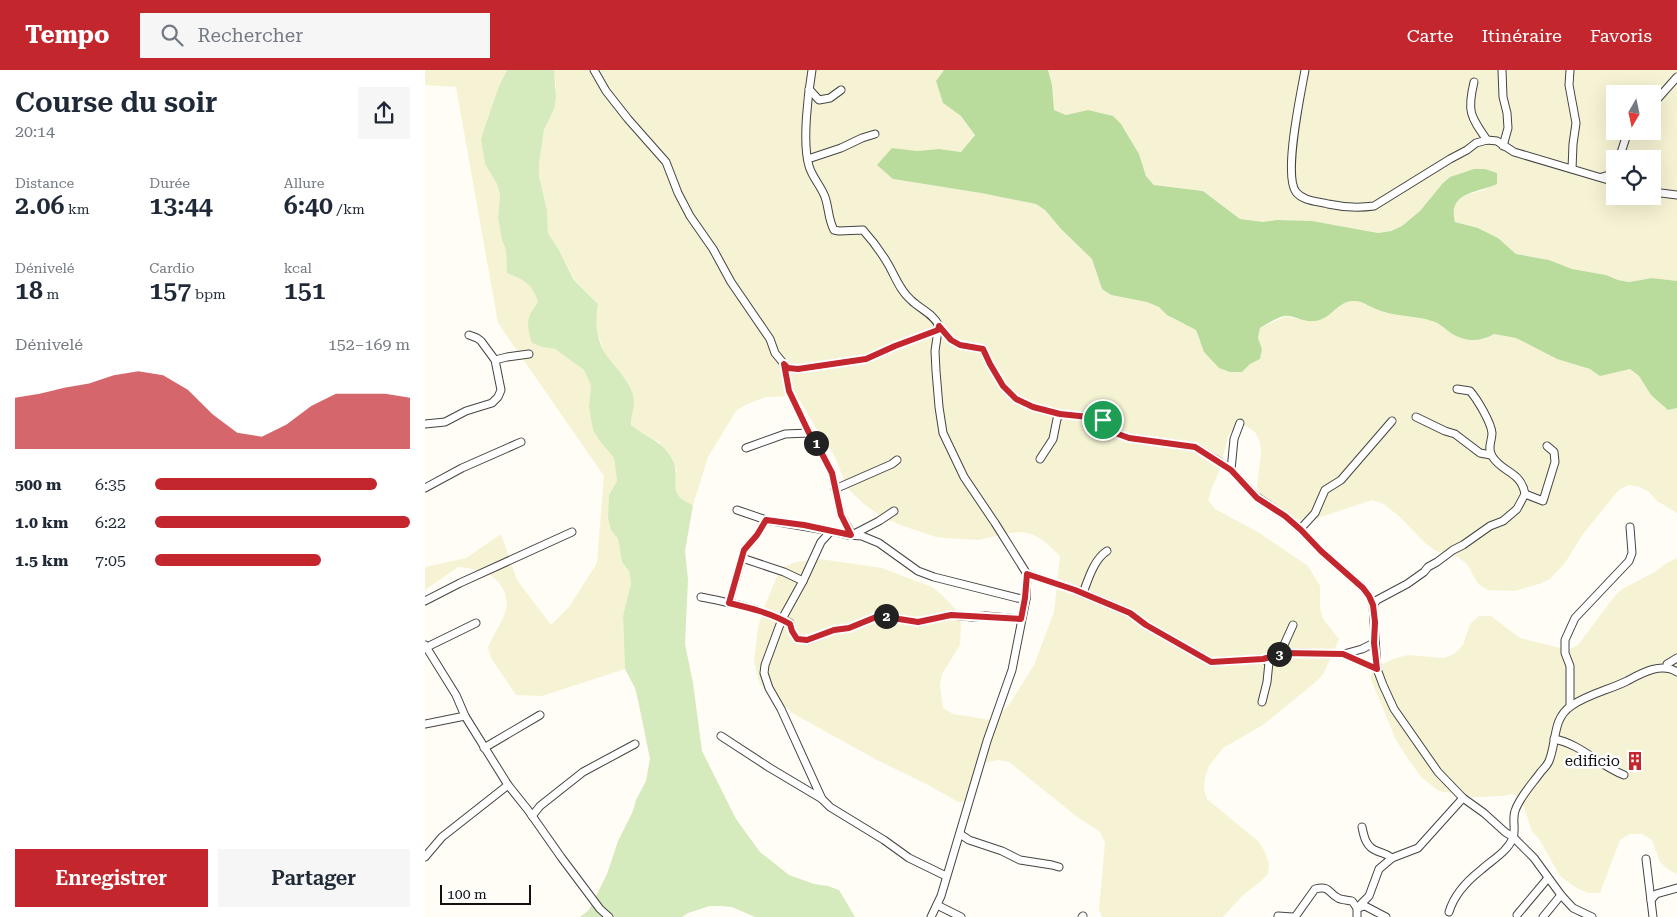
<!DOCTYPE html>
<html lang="fr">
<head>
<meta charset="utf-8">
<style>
	body { margin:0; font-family:"Roboto Serif",serif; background:#f6f6f7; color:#1f2937; height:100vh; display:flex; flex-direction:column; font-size:19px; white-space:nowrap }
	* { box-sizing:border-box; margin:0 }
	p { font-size:16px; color:#747a83 }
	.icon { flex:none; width:28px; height:28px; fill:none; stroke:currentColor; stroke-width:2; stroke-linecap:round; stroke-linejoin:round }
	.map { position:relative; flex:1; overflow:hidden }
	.panel { display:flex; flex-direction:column; background:#fff; width:425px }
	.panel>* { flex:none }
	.needle { width:32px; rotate:189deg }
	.controls { position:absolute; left:1181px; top:15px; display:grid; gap:10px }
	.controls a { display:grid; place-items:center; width:55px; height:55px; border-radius:0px; background:#fff; box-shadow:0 5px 20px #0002; font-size:25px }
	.scale { position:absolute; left:15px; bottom:12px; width:91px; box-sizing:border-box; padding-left:5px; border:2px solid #111; border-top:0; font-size:14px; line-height:18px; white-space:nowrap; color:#111; -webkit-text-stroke:4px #fff; paint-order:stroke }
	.pin { position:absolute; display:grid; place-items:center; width:42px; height:42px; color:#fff; margin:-21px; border:2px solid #fff; border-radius:50%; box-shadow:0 1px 5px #0007 }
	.km { position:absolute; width:25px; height:25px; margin:-12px; border-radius:50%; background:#222; color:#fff; font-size:14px; line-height:25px; text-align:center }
	.round { display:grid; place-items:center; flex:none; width:52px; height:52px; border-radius:0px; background:#f6f6f7 }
	.overview { display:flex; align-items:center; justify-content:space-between; height:85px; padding:0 15px }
	h1 { font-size:28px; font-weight:600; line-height:38px }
	.metrics { display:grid; grid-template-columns:repeat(3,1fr); gap:8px; height:85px; padding:5px 15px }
	.metrics div { display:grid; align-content:center }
	.metrics b { font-size:25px; font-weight:600 }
	.metrics small { font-size:14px; font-weight:400 }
	.metrics p { font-size:14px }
	.chart { height:140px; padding:10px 15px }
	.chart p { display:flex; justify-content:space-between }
	.chart svg { width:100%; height:90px; margin-top:5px; fill:#c4262e; opacity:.7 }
	.action { display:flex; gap:10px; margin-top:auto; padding:10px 15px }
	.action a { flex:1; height:58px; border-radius:0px; background:#c4262e; color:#fff; font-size:20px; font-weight:600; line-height:58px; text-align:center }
	.action a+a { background:#f6f6f7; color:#1f2937 }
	ul { padding:0 15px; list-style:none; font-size:16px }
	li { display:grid; grid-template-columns:80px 60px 1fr; align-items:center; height:38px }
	li i { height:12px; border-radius:6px; background:#c4262e }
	header { display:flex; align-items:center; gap:30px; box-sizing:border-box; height:70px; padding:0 25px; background:#c4262e; color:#fff }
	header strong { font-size:24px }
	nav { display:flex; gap:28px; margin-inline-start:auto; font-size:18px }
	.search { width:350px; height:45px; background:#f6f6f7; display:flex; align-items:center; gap:12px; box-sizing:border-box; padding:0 18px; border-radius:0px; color:#747a83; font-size:19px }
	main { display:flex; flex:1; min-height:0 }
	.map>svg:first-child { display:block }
</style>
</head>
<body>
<header>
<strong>Tempo</strong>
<div class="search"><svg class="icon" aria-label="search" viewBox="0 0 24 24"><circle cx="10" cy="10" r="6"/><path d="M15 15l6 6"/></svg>Rechercher</div>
<nav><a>Carte</a><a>Itinéraire</a><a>Favoris</a></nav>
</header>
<main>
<section class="panel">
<div class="overview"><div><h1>Course du soir</h1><p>20:14</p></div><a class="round"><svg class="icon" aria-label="share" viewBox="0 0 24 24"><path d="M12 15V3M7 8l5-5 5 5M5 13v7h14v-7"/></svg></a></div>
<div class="metrics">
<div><p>Distance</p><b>2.06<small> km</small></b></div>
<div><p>Durée</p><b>13:44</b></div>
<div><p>Allure</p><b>6:40<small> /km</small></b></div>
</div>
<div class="metrics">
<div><p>Dénivelé</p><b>18<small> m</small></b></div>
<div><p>Cardio</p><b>157<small> bpm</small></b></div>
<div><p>kcal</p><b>151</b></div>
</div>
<div class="chart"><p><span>Dénivelé</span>152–169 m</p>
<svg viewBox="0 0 160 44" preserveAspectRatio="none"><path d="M0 44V19L10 17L20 14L30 12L40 8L50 6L60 8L70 15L80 27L90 36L100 38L110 32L120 23L130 17L140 17L150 17L160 19V44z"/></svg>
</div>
<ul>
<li><b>500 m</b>6:35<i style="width:87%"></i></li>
<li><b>1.0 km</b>6:22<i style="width:100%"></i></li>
<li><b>1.5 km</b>7:05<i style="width:65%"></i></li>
</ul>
<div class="action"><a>Enregistrer</a><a>Partager</a></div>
</section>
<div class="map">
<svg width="1252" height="847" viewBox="0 0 1252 847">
	<rect width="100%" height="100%" fill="#fffdf5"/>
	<g fill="#f6f3d4" fill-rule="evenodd">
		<path d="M0 0H82L74 16 59 59 56 70 60 94 72 114 75 125 73 148 77 170 81 180 82 203 103 213 110 222 113 232 106 241 118 277 130 279 159 300 166 315 165 326 168 360 174 370 189 388 192 411 184 425 186 460 193 469 197 492 204 501 206 513 198 546 200 599 117 626 91 625 66 588 63 577 79 546 82 535 80 523 74 512 65 505 44 498 33 497 0 520V497L41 488 76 464 92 510 126 555 144 537 172 493 179 406 73 253 31 17 0 15Z"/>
		<path d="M129 0H519L511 11 518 33 536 46 550 64 536 82 514 79 492 81 467 79 468 109 556 123 611 134 620 140 636 159 667 189 677 219 686 225 722 232 734 237 742 245 771 260 774 270 794 298 817 302 825 294 835 289 837 279 833 268 835 258 861 246 872 249H897L918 233 930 231 940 233 960 243 1006 250 1016 255 1024 262 1049 270 1060 269 1069 264 1091 268 1132 289 1165 299 1175 305 1205 299 1214 306 1226 325 1243 340 1252 338V443L1232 431 1224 422 1215 417 1203 415 1193 421 1158 464 1140 493 1125 509 1114 514 1089 521 1063 520 1053 514 1042 494 1033 487 1011 481 1000 473 976 448 959 434 947 430 881 452 855 443 836 428 832 418 836 383 835 372 830 362 821 356 810 357 803 366 795 399 786 420 783 430 790 439 833 462 883 496 895 516V538L898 549 914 569 899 603 892 611 838 655 798 678 784 696 780 708 779 719 782 729 834 772 840 782 844 794 843 804 835 812 817 826 798 847H677L674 839 680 773 675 762 651 746 584 692 574 690 563 692 554 699 544 731 533 732 503 715 450 689 369 644 343 623 335 614 329 592 333 557 340 535 353 504 361 496 371 492 395 489 457 498 507 517 517 525 533 542 536 554 535 575 517 604 515 615 518 638 528 644 565 650 575 644 584 635 609 595 629 542 635 486 619 471 609 465 598 462 585 463 553 470 522 468 511 467 478 456 457 447 440 435 423 419 410 387 398 367 391 358 374 329 363 326 341 327 320 335 311 341 283 387 268 435 258 430 251 422 250 411 252 400 234 372 214 362 206 355 209 332 202 311 180 284 173 265 171 245 173 234 150 210 134 180 123 163 122 140 114 106V94L119 60 129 39 131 17Z"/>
		<path d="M623 0H1252V211L1227 208 1204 212 1193 210 1181 205 1147 199 1124 190 1091 184 1073 168 1053 158 1030 152 1027 141 1032 131 1041 125 1062 119 1017 114 995 141 977 156 966 161 953 163 887 151 852 150 838 153 815 149 778 121 730 115 721 106 714 84 696 54 663 40 641 45 629 40 627 15ZM1190 24H1228V61H1190ZM1190 89H1228V126H1190Z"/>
		<path d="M1252 488V804L1244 800 1235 792 1227 770 1217 764H1205L1195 770 1175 823H1164L1153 819 1135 806 1114 769 1107 761 1096 729 1087 724 1077 726 1049 727 1014 721 997 708 983 689 971 670 945 607 951 597 971 588 983 585 1019 588 1029 584 1038 575 1045 554 1054 546H1066L1095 568 1143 580 1153 575 1189 527 1197 519 1230 502 1240 494Z"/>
	</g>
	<path fill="#d5ebbd" d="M82 0H129L131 27 129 39 119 60 114 94V106L122 140 123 163 134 180 149 210 173 234C170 251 171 272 182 286 192 300 208 313 209 332 209 339 206 348 206 355 221 368 237 370 247 389 258 410 238 422 268 435L260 481 263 510 260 574 268 613 277 681 311 749 335 782 364 805 389 814 403 816 414 820 430 847H330L307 837 296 836H285L263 843 257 847H155L164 840 182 804 193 771 208 741 211 730 221 711 225 689 213 630 210 618 200 599 198 546 206 513 204 501 197 492 193 469 186 460 183 448 184 425 192 411 189 388 174 370 168 360 164 337 166 315 159 300 130 279 118 277 107 273C101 255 101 247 113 232 108 214 99 210 82 203L81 180 77 170 73 148 75 125 72 114 60 94 56 70 59 59 74 16Z"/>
	<path fill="#b9dc9c" d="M519 0H623L627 15 629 40 641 45 663 40 688 46 696 54 714 84 721 106 729 115 778 121 815 149 838 152 852 150 887 151 953 163 966 161 977 156 995 141 1017 114 1025 107 1049 99H1060L1072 103V114C1052 123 1022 122 1030 152L1053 158 1073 168 1091 184 1124 190 1147 199 1181 205 1193 210 1204 212 1227 208 1252 211V338L1243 340 1226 325 1214 306 1205 299 1175 306 1165 299 1132 289 1091 268 1069 264C1054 273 1038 272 1023 261 1018 257 1014 253 1007 251 989 245 968 247 951 239 943 236 938 231 929 231 914 231 909 244 897 249 881 256 869 244 859 246 851 248 842 254 835 258L833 268 837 279 835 289 825 294 817 302H805L794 298 779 282 771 260 742 245 734 237 722 232 686 225 677 219 667 189 636 159 620 140 611 134 556 123 468 109 452 95 467 78 492 81 514 79 536 82 550 65 536 46 518 33 511 11Z"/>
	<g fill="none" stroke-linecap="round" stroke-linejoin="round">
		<g stroke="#444" stroke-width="9">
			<g id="minor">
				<path d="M169 0 181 21 203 49 241 92 253 123 265 146 288 179 306 212 345 269 350 283 359 294 363 298 373 299 441 289 470 276 513 260 514 256 526 270 535 275 558 279 565 294 578 316 591 329 608 337 635 344 673 348 693 364 704 368 770 377 790 389 806 400 832 427 860 446 876 460 896 481 938 518 944 526 948 535 952 599 958 615 969 639 1013 702 1038 728 1059 743 1080 762 1088 767 1109 788 1136 825 1148 838 1167 847"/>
				<path d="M387 0C383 24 377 73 384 96 387 107 396 116 400 127 404 138 403 149 409 160L414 161 438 160C447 170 456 182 463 194 470 206 475 221 486 230 495 239 509 244 514 256"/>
				<path d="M880 0C876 23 858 105 871 122 878 131 892 131 903 134 917 137 934 138 949 136L1025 89 1042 80 1051 73 1062 70 1072 71 1089 82 1190 112"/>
				<path d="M1077 0 1078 27 1082 43 1083 58 1078 76"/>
				<path d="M1145 0 1144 15 1151 53 1148 74 1147 99"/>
				<path d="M1049 12C1042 41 1045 46 1062 70"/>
				<path d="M384 19 394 30 405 28 416 20"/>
				<path d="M1228 34 1252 7"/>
				<path d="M383 89 416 78 437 68 450 64"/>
				<path d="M1194 89 1203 61"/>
				<path d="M1177 107 1184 105 1190 101"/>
				<path d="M1228 122 1252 125"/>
				<path d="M513 260 510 281 511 301 514 337 518 363 539 407 570 453 602 504 650 520 705 543 721 555 786 592 838 589 859 583 918 584 952 599"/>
				<path d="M70 290 82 287 104 284"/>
				<path d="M359 294 364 321 384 363 395 380 407 403 416 445 427 465 454 451 469 441"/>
				<path d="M991 347 1020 361 1030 364 1055 383 1066 385"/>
				<path d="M0 354 20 352 41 341 67 333 73 327 76 320 70 290 56 271 52 268 44 265"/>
				<path d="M321 378 360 364 384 363"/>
				<path d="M615 389 628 369 632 349 635 344"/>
				<path d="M806 400 809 369 815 353"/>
				<path d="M0 418 37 398 96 372"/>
				<path d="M410 419 467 394 472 390"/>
				<path d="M1100 424 1118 431 1130 392 1129 382 1122 376"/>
				<path d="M312 440 341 450 406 461"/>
				<path d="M341 450 332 465 319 480 317 488 359 502 378 511"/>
				<path d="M876 460 878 456 890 443 900 420 916 410 967 351"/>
				<path d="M658 523C663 510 669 489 682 481"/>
				<path d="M276 527C306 533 337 539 365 553L367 561 372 569 383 570 409 560 424 558 456 545 474 549 493 552 526 545 547 547 561 546 596 549"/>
				<path d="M0 531 35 513 147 462"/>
				<path d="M304 533 317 488"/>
				<path d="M948 535 952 530 982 514 999 502 1003 497 1012 492 1028 480 1038 475 1065 456 1078 451 1092 439 1100 424C1096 401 1077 403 1067 386 1062 378 1067 371 1067 363 1066 352 1052 329 1045 321L1032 319"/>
				<path d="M0 575 31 625 40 646 83 715 103 740 136 787 175 839 184 847"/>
				<path d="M2 577 51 553"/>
				<path d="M859 583 858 577 868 555"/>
				<path d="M919 584 937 579 949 573"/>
				<path d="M1242 597V594L1252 588"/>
				<path d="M837 632 842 612 844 592 838 589"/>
				<path d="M1145 636V596L1140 583V570L1150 548 1204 491 1207 483 1205 457"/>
				<path d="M0 654 40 646"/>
				<path d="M296 666 345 698 397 729 405 737 459 770 484 788 521 806"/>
				<path d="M1129 669C1156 674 1175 696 1199 705"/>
				<path d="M59 678 115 645"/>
				<path d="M397 729 356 639 344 618 339 603 340 595 357 549 378 511 396 472 406 461 422 465 437 466 454 473 493 501 509 507 592 528 601 529"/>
				<path d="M107 746 115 736 158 702 210 674"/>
				<path d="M937 757C939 767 941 777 952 781 959 784 960 783 967 788"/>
				<path d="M535 764 544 770 577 781 595 790 627 795 634 797"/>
				<path d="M0 787 17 767 83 715"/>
				<path d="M1221 789 1228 847"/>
				<path d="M1226 830 1231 824 1252 818"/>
				<path d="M512 835 536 847"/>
				<path d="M932 838 944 826 954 799 967 788 993 778 1038 728"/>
				<path d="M933 838 940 836 961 847"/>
				<path d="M1024 842C1029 825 1042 811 1056 800 1067 790 1082 782 1088 768 1091 760 1087 749 1090 741 1094 728 1107 714 1115 703 1118 699 1122 696 1124 691 1132 672 1127 649 1146 636 1163 624 1184 620 1202 611 1217 603 1236 592 1252 602"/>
				<path d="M1092 845 1123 808"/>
				<path d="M853 846 868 847"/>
				<path d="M506 847 516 826 562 671 587 600 601 529 602 504"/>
				<path d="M657 847 658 846"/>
				<path d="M870 847 890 819C905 815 903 823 913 828 916 830 923 830 927 831L932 838V847"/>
				<path d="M1118 847 1136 825"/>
			</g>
		</g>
		<use href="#minor" stroke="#fff" stroke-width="7"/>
	</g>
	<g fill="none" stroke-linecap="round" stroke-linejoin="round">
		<g stroke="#fff" stroke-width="10">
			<path id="route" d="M514 256 526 270 535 275 558 279 565 294 578 316 591 329 608 337 635 344 673 348 693 364 704 368 770 377 806 400 832 428 860 446 876 460 896 481 938 518 944 526 948 535 950 552 949 573 952 599 918 584 859 583 838 589 786 592 721 555 705 543 650 520 602 504 600 528 596 549 526 545 493 552 474 549 456 545 424 558 409 560 382 570 372 569 367 561 365 554C346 543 325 538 304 533L319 480 332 465 341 450 379 455 426 465 416 445 407 403 395 380 384 363 364 321 359 294 363 298 373 299 441 289 470 276 513 260Z"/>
		</g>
		<use href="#route" stroke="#c4262e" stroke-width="6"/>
	</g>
	<defs>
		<g id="building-bare" transform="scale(1.5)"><path d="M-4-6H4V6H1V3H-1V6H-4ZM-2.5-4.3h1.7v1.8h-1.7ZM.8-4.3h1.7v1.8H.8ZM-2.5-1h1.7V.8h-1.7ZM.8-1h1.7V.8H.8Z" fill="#c4262e" stroke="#fff" stroke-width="2.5" paint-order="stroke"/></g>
	</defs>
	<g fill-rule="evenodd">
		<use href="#building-bare" x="1210" y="691"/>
	</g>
	<g text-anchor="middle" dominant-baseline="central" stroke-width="5" stroke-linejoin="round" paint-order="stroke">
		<g font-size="15" fill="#111" stroke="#fff" text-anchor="end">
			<text x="1195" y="691">edificio</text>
		</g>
	</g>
</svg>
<div class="controls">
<a><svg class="needle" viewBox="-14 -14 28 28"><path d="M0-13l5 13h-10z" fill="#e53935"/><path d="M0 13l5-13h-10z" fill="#747a83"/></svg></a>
<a><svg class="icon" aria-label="locate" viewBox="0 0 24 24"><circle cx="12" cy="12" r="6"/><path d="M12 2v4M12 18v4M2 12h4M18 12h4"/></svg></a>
</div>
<div class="scale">100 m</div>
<div class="pin" style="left:678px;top:350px;background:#1e9e55"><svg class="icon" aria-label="arrive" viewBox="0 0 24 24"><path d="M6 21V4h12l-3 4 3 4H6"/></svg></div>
<b class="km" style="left:391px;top:373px">1</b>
<b class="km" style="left:461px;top:546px">2</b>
<b class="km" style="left:854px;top:584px">3</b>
</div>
</main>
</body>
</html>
